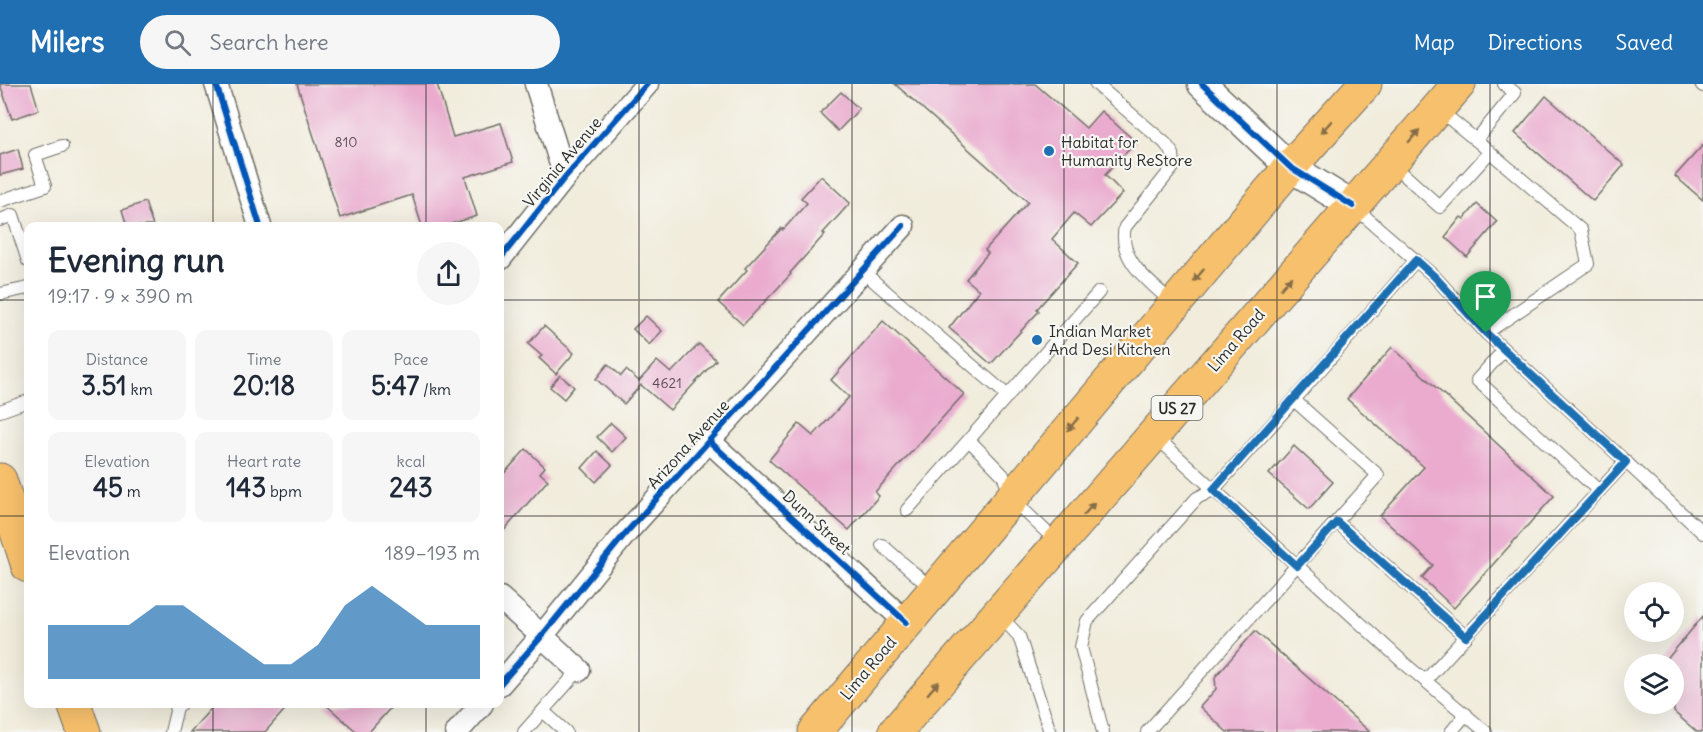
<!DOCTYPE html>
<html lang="en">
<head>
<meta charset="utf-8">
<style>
	body { margin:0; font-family:Delius,sans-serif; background:#f6f6f7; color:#1f2937; height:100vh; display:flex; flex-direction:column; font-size:22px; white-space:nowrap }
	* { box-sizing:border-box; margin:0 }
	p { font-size:20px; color:#747a83 }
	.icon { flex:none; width:33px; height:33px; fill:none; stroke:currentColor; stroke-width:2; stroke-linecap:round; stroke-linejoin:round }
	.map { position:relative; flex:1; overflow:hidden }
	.drawer { position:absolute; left:24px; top:138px; width:480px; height:486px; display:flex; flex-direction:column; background:#fff; border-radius:12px; box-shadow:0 6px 24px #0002 }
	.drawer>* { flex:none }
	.controls { position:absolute; left:1624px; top:498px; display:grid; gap:12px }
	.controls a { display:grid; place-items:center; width:60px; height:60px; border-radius:50%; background:#fff; box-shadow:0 6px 24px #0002; font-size:30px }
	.pin { position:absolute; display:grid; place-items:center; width:51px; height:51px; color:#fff; margin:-62px -26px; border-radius:50% 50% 50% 0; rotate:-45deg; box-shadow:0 0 6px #0007 }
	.pin .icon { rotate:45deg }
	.round { display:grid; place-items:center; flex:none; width:63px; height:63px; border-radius:32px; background:#f6f6f7 }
	.summary { display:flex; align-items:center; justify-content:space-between; height:102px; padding:0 24px }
	h1 { font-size:33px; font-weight:700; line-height:45px }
	.metrics { display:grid; grid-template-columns:repeat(3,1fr); gap:9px; height:102px; padding:6px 24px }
	.metrics div { display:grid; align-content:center; border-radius:12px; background:#f6f6f7; text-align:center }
	.metrics b { font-size:26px; font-weight:700 }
	.metrics small { font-size:16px; font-weight:400 }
	.metrics p { font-size:16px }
	.chart { height:168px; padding:12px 24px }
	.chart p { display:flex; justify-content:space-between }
	.chart svg { width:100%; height:108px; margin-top:6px; fill:#1f6fb2; opacity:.7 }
	header { display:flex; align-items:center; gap:36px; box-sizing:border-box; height:84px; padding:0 30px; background:#1f6fb2; color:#fff }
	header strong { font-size:28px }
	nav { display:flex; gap:33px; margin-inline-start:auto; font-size:21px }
	.search { width:420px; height:54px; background:#f6f6f7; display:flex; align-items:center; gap:15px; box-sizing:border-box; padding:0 21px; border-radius:33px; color:#747a83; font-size:22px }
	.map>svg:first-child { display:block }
</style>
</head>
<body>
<header>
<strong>Milers</strong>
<div class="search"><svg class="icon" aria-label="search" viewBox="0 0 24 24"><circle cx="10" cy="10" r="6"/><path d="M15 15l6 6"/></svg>Search here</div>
<nav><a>Map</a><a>Directions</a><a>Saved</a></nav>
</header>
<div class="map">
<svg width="1703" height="648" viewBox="0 0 1703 648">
	<rect width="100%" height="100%" fill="#f6f6f2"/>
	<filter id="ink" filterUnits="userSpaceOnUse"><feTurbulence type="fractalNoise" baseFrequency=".0167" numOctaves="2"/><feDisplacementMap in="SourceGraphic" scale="12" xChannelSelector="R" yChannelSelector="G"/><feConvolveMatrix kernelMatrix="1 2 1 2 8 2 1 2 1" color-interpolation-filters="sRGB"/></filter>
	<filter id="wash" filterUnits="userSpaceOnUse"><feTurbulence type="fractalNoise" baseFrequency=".008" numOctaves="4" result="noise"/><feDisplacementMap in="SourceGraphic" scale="24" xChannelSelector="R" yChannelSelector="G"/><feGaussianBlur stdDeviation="1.35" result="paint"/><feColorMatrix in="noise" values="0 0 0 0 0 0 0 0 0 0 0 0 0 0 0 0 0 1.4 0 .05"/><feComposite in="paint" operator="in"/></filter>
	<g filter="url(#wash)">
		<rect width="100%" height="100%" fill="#f1ecdb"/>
		<g id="blocks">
			<g fill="#eaabcf">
				<path d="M0 0H31L39 26 12 35Z"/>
				<path d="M297 0H437L453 53 501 39 513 78 465 93 477 132 451 140 452 142H422L412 111 340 134Z"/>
				<path d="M895 0H1035L1086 44 1101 27 1136 58 1105 91 1123 109 1091 143 1074 129 1052 155 1078 179 1037 225 1039 227 991 280 949 244 979 206 966 195 988 169 985 166 1028 118Z"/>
				<path d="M841 8 859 25 838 47 820 29Z"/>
				<path d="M1546 12 1624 81 1593 117 1515 49Z"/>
				<path d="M1703 61V116L1675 92Z"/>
				<path d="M18 65 23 85 0 91V71Z"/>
				<path d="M821 92 850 119 823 149 825 150 790 189 791 190 743 241 718 218 747 186 745 184 782 144 783 146 807 119 801 114Z"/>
				<path d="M145 118 153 142H127L122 126Z"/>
				<path d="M1477 120 1497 138 1467 173 1445 153 1461 133 1464 135Z"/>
				<path d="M646 232 662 247 649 261 633 245Z"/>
				<path d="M883 237 964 310 875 408 879 412 849 446 769 376 799 340 813 352 849 313 831 296Z"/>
				<path d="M544 242 574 269 556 290 539 274 542 272 528 260Z"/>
				<path d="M699 260 716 276 670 326 641 301 624 320 596 295 608 280 621 292 626 286 639 297 657 277 671 289Z"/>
				<path d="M1392 263 1554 412 1454 524 1422 494 1433 481 1380 432 1424 383 1347 315Z"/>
				<path d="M560 291 574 303 564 315 550 303Z"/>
				<path d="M611 339 626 353 612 368 597 353Z"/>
				<path d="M1294 362 1333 398 1309 425 1269 390Z"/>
				<path d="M526 365 545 383 540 389 548 396 500 451V394Z"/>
				<path d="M597 367 612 381 596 398 582 384Z"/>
				<path d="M1703 532V648H1697L1674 628V580H1663Z"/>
				<path d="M1255 547 1370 648H1227L1200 623 1216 605 1215 593Z"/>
				<path d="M215 620H290L265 648H190Z"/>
				<path d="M325 620H394L369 648H357Z"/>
			</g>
		</g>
	</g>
	<g filter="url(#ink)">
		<use href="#blocks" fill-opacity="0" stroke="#706f69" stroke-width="1.5"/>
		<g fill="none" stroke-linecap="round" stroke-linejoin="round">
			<g stroke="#706f69" stroke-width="14">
				<g id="service">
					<path d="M1096 0 1165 59 1173 70 1174 82 1125 143C1117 176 1152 200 1173 219"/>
					<path d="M1701 0 1703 2"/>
					<path d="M1439 26 1476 56 1515 9 1504 0"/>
					<path d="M1476 56 1581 146 1588 180 1486 249"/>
					<path d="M1391 79 1440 123 1490 68"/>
					<path d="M0 117 45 102 35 71 62 62"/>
					<path d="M1354 123 1435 193 1486 249 1703 449"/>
					<path d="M0 136 13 131 28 177"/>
					<path d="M862 187 1008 312"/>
					<path d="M0 210 28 204"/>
					<path d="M1504 266 1477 296 1599 407 1626 378"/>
					<path d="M1294 316 1416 176"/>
					<path d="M0 327 28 317"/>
					<path d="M1155 352 1404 579 1486 648"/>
					<path d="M969 356 1003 391 1011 414 1058 459"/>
					<path d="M907 426 1099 208"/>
					<path d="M1337 438 1466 553"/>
					<path d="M882 461 932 505"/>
					<path d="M999 531 1019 552 1050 648"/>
					<path d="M1426 596 1599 407"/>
					<path d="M543 627 566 648"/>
					<path d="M171 648 177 623 181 620"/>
					<path d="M524 648 579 586"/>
					<path d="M1103 648 1081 563 1087 537 1197 414 1213 406 1294 316 1378 391 1147 648"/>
					<path d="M1451 648 1466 630"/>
				</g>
			</g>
			<g stroke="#706f69" stroke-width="25">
				<g id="minor">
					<path d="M216 0 260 142"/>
					<path d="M536 0 565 93"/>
					<path d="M500 175 565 93 647 0"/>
					<path d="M709 357 906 538"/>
					<path d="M500 514 579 586"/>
					<path d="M500 600 541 553 624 451 903 142"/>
					<path d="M457 648 482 620"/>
				</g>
			</g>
			<g stroke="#706f69" stroke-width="31">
				<path id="tertiary" d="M1202 0 1290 83 1353 122"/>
			</g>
			<g stroke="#706f69" stroke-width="35">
				<g id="trunk">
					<path d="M0 396 28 482"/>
					<path d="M74 620 84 648"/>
					<path d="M815 648 1290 83 1365 0"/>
					<path d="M895 648 1459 0"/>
				</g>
			</g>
			<use href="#service" stroke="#fff" stroke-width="12"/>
			<use href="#minor" stroke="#fff" stroke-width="22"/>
			<use href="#tertiary" stroke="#fff" stroke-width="28"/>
			<use href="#trunk" stroke="#f7c06c" stroke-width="33"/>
			<g stroke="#f6f6f2" stroke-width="10">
				<g id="cycleway">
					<path d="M216 0 260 142"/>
					<path d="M1202 0 1290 83 1353 122"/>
					<path d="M500 175 565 93 647 0"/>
					<path d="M709 357 906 538"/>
					<path d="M500 600 541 553 624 451 903 142"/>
				</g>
			</g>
			<use href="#cycleway" stroke="#0057b8" stroke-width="6"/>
		</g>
		<defs><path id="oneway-solid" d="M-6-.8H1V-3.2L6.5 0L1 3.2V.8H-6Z" transform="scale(1.5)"/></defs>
		<g fill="#876e48">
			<use href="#oneway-solid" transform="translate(1326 43) rotate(132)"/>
			<use href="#oneway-solid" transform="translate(1414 52) rotate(-49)"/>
			<use href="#oneway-solid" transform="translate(1199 191) rotate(130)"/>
			<use href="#oneway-solid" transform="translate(1286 199) rotate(-49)"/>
			<use href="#oneway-solid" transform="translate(1073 340) rotate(130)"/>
			<use href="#oneway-solid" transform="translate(1089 425) rotate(-49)"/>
			<use href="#oneway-solid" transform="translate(933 604) rotate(-49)"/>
		</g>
	</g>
	<g fill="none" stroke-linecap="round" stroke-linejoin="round" filter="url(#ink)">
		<g stroke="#fff" stroke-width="12">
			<path id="route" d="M1416 176 1435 193 1486 249 1626 378 1466 553 1337 438 1297 482 1213 406Z"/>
		</g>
		<use href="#route" stroke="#1f6fb2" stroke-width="8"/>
	</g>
	<path fill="none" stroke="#2b2b2b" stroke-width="1.5" stroke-opacity="0.55" d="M213 0V142M426 0V142M639 0V648M852 0V648M1064 0V648M1277 0V648M1490 0V648M0 216H28M500 216H1703M0 432H28M500 432H1703M213 620V648M426 620V648"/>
	<g fill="#1f6fb2" stroke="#f6f6f2" stroke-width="2">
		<circle cx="1049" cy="67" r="6"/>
		<circle cx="1037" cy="256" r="6"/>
	</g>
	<g text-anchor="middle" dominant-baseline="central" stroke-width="4.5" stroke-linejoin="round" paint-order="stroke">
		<g font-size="14" fill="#5b4b54">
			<text x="346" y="58">810</text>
			<text x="667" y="299">4621</text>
		</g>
		<rect fill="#f6f6f2" stroke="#686867" stroke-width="1.5" x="1151.5" y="312" width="51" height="24" rx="4.5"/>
		<g font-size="15" font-weight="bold" fill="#2b2b2b">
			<text x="1177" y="324">US 27</text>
		</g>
		<g font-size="16" fill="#2b2b2b" stroke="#f6f6f2" text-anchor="start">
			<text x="1061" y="58">Habitat for<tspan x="1061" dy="18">Humanity ReStore</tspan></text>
			<text x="1049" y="247">Indian Market<tspan x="1049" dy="18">And Desi Kitchen</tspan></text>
		</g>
		<g font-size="16" fill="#2b2b2b" stroke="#f6f6f2">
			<text transform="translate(562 78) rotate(-50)">Virginia Avenue</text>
			<text transform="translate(1236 256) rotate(-49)">Lima Road</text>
			<text transform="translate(688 360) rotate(-48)">Arizona Avenue</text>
			<text transform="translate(817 438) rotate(43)">Dunn Street</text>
			<text transform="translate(868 584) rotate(-50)">Lima Road</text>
		</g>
	</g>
</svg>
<div class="controls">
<a><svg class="icon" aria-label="locate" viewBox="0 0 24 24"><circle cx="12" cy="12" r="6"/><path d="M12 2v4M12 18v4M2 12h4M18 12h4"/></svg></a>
<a><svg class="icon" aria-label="layers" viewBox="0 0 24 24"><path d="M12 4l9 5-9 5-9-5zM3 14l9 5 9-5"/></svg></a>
</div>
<div class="pin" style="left:1486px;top:249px;background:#1e9e55"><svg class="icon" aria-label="arrive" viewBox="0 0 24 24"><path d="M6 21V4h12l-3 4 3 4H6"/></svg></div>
<section class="drawer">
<div class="summary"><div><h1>Evening run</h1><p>19:17 · 9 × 390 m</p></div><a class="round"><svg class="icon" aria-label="share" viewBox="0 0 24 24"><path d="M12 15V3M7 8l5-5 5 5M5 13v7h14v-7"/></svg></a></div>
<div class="metrics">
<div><p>Distance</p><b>3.51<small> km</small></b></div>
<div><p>Time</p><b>20:18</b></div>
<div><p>Pace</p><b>5:47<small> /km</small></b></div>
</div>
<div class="metrics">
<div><p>Elevation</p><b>45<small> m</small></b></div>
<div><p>Heart rate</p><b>143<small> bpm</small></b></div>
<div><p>kcal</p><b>243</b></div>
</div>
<div class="chart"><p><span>Elevation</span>189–193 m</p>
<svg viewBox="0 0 160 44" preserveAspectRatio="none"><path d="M0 44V22L10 22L20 22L30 22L40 14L50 14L60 22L70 30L80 38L90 38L100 30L110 14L120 6L130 14L140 22L150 22L160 22V44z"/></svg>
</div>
</section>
</div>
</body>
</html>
